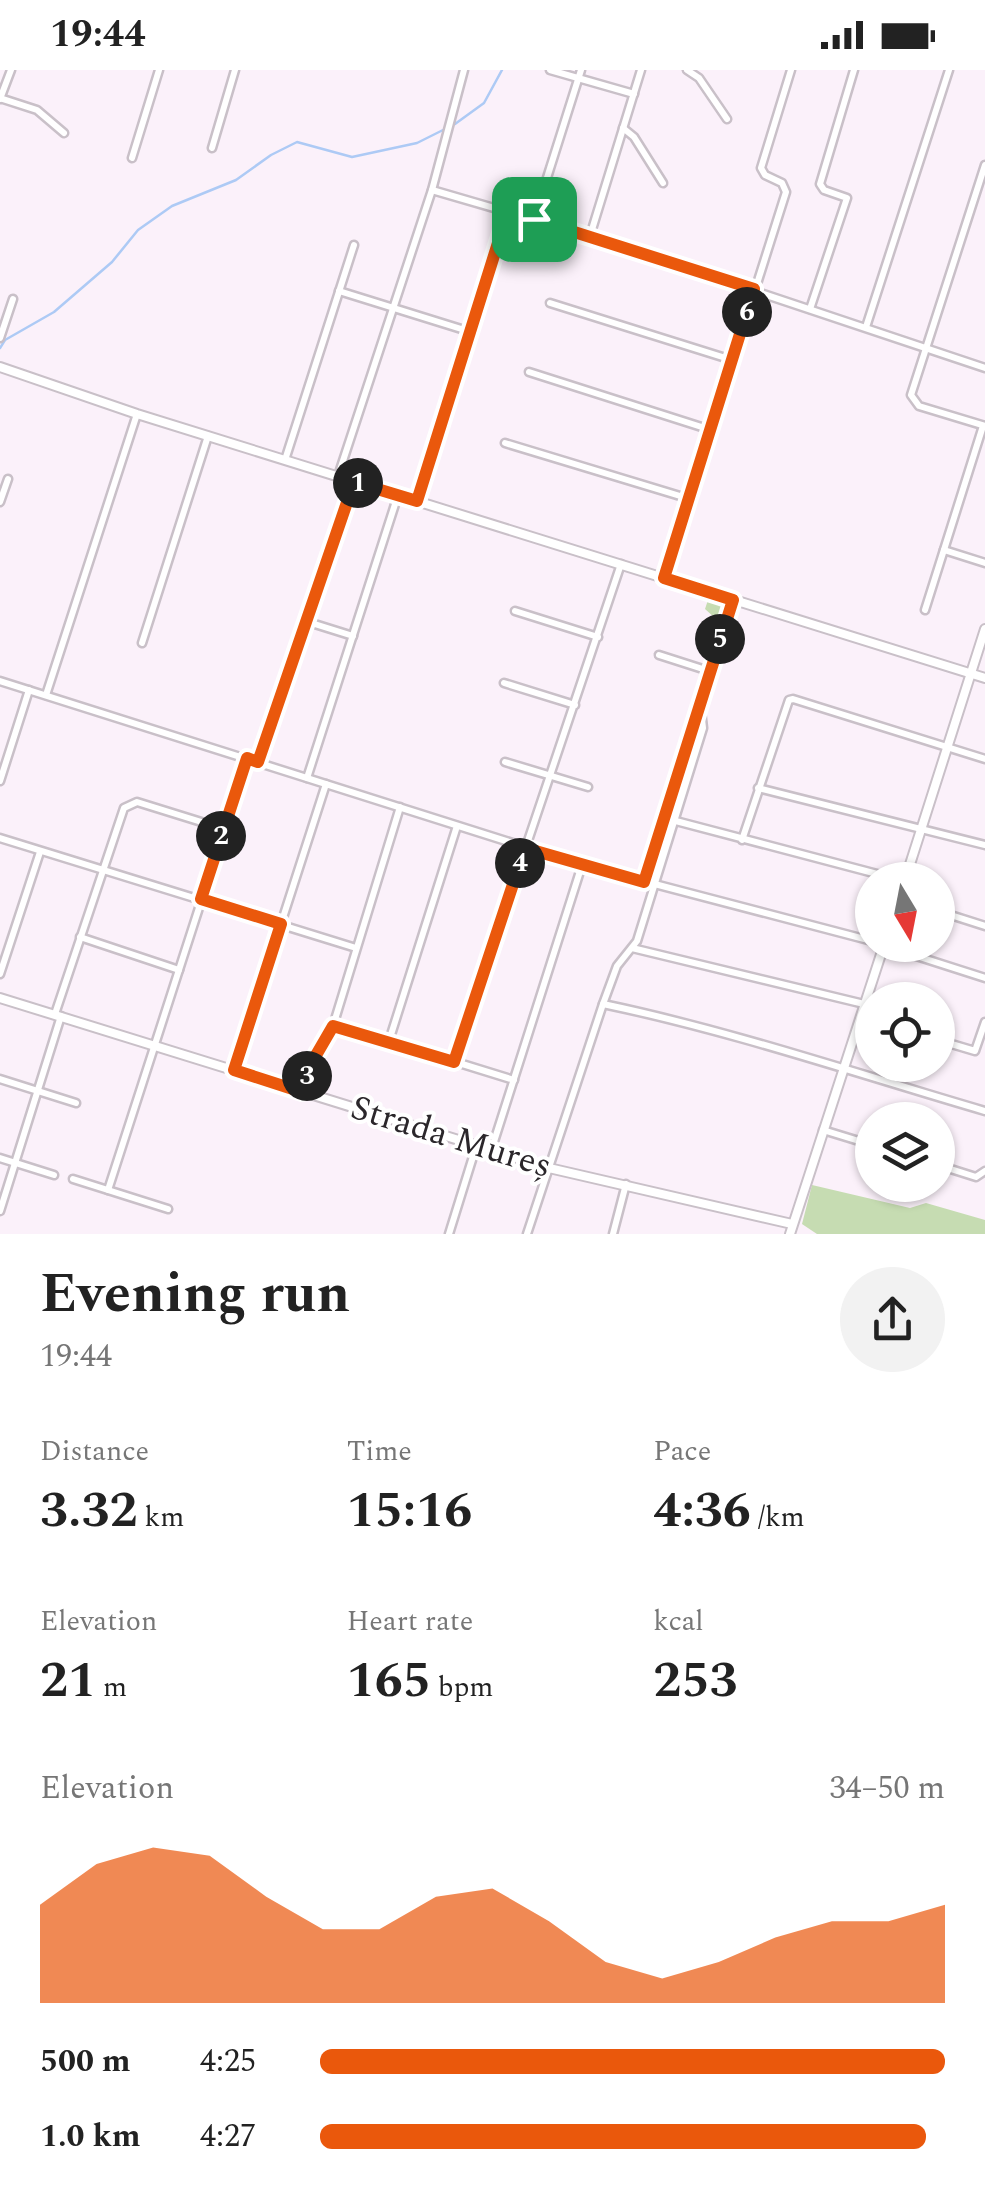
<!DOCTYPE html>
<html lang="en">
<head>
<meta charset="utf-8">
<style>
	body { margin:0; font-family:Spectral,serif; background:#f2f2f2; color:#222; height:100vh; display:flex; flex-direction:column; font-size:38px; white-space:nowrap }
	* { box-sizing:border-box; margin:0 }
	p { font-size:32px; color:#767676 }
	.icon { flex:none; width:55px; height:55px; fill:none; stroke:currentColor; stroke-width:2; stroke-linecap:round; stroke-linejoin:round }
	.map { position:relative; height:1164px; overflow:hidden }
	.drawer { display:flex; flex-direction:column; background:#fff; flex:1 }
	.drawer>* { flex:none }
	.needle { width:65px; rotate:170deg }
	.controls { position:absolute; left:855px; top:792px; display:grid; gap:20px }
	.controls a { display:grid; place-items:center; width:100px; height:100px; border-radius:50%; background:#fff; box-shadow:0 2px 8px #0004; font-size:50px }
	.pin { position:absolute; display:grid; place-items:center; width:85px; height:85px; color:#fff; margin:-42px; border-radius:20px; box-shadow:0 5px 15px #0006 }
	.km { position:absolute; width:50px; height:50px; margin:-25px; border-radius:50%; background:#222; color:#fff; font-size:28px; line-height:50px; text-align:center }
	.round { display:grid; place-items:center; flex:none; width:105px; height:105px; border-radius:52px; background:#f2f2f2 }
	.summary { display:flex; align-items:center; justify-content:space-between; height:170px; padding:0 40px }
	h1 { font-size:55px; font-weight:700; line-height:75px }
	.figures { display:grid; grid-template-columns:repeat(3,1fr); gap:15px; height:170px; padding:10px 40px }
	.figures div { display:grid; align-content:center }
	.figures b { font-size:50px; font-weight:700 }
	.figures small { font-size:28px; font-weight:400 }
	.figures p { font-size:28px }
	.chart { height:280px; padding:20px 40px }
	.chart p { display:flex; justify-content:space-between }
	.chart svg { width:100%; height:180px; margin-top:10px; fill:#ea580c; opacity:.7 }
	ul { padding:0 40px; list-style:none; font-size:32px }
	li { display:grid; grid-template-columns:160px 120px 1fr; align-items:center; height:75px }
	li i { height:25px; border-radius:12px; background:#ea580c }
	.status { display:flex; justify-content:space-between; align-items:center; height:70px; padding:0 50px; background:#fff; direction:ltr }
	.status svg { height:28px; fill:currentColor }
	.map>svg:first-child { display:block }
</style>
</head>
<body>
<div class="status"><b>19:44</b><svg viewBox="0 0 49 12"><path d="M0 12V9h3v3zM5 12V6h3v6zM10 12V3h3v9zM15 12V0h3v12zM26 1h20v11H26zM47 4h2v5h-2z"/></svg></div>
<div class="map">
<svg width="985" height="1164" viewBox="0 0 985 1164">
	<rect width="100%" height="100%" fill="#fbf1fa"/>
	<g fill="#c6dcb2">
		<path d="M709 527 728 533 718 564 711 562 715 548 705 539Z"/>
		<path d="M812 1115 910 1138 926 1133 985 1150V1164H817L802 1154Z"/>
	</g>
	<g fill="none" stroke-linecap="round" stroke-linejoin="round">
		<g stroke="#adcaf5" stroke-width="2.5">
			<path d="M455 54 484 33 502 0"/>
			<path d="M0 278 5 270 54 242 112 192 138 160 172 136 236 110 271 85 297 72 352 87 417 73 443 60"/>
		</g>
		<g stroke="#c9c0c8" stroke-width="11">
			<g id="minor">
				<path d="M550 0 634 24"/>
				<path d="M687 0 699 8 727 49"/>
				<path d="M0 28 37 40 64 63"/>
				<path d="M0 29 11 0"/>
				<path d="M623 58 634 67 663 113"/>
				<path d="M212 78 235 0"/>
				<path d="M132 88 159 0"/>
				<path d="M985 95 911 325 919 336 985 356"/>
				<path d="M432 120 590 166 985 298"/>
				<path d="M534 149 581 0"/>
				<path d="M590 166 641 0"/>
				<path d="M339 221 471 262"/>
				<path d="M550 233 732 290"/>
				<path d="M810 239 847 128 824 120 820 114 854 0"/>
				<path d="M866 257 949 0"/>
				<path d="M0 268 13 229"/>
				<path d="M529 302 711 360"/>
				<path d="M505 373 690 429"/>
				<path d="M285 390 354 175"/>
				<path d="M338 406 432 120 464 0"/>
				<path d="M417 431 509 141"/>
				<path d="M0 432 8 409"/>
				<path d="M944 480 985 493"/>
				<path d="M664 508 786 122 782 113 765 105 761 98 791 0"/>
				<path d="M925 540 983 356"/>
				<path d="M515 541 598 567"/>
				<path d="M305 551 353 566"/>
				<path d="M142 573 208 366"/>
				<path d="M659 585 709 601"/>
				<path d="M0 611 582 795 872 871"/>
				<path d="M504 613 575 635"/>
				<path d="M46 625 137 344"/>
				<path d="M258 692 354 412"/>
				<path d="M505 692 588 717"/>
				<path d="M307 708 398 425"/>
				<path d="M0 711 29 620"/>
				<path d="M758 718 985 775"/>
				<path d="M672 750 900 810"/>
				<path d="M0 768 356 878"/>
				<path d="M742 770 789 630 793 629 985 689"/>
				<path d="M643 812 733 529"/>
				<path d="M938 841 985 856"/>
				<path d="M80 867 179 900"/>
				<path d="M882 875 985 908"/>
				<path d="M632 878 864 934"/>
				<path d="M0 904 40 782"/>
				<path d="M603 934C732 961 858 1004 985 1041"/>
				<path d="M55 944 124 738 137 732 224 759"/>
				<path d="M333 956 400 737"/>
				<path d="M938 970 975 981 985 952"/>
				<path d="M389 971 457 756"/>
				<path d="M454 991 621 494"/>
				<path d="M234 1000 326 714"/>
				<path d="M0 1009 76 1033"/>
				<path d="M302 1022 331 957 336 955 514 1010"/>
				<path d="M823 1060 872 1075"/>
				<path d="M491 1081 582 795"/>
				<path d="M0 1088 54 1105"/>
				<path d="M938 1095 976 1107 985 1101"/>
				<path d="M73 1109 168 1139"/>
				<path d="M108 1120 247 689"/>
				<path d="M0 1141 61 946"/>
				<path d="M449 1164 476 1077"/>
				<path d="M527 1164 603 934 617 896 637 871 703 658 700 632"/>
				<path d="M613 1164 626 1114"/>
			</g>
		</g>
		<g stroke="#c9c0c8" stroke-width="12">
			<g id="tertiary">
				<path d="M0 297 137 344 985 608"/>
				<path d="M905 810 985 559"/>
				<path d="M0 928 549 1098 792 1154"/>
				<path d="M790 1164 884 875"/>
			</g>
		</g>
		<use href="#minor" stroke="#fff" stroke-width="6"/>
		<use href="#tertiary" stroke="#fff" stroke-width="8"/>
	</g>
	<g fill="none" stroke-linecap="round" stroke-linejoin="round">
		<g stroke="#fff" stroke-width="20">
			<path id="route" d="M508 141 754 219 664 508 733 530 644 812 525 778 454 992 333 956 315 987 302 1022 234 1000 281 854 201 829 247 688 258 692 354 412 417 431Z"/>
		</g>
		<use href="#route" stroke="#ea580c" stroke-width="12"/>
	</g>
	<g text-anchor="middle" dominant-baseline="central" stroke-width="8" stroke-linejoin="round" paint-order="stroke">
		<g font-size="35" fill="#2b272b" stroke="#fff">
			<text transform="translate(451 1067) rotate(17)">Strada Mureș</text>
		</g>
	</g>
</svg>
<div class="controls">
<a><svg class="needle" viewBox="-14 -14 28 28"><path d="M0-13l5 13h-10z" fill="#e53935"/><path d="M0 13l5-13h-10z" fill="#767676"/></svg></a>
<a><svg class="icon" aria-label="locate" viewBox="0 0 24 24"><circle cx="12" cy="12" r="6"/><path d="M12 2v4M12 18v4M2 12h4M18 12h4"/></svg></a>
<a><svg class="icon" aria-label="layers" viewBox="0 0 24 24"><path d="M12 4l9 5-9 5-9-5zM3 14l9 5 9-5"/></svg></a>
</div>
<div class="pin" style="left:534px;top:149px;background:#1e9e55"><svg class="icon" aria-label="arrive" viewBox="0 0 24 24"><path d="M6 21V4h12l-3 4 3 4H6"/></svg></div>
<b class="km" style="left:358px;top:413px">1</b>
<b class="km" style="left:221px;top:766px">2</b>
<b class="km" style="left:307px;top:1006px">3</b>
<b class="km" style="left:520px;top:793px">4</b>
<b class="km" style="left:720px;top:569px">5</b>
<b class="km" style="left:747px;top:242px">6</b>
</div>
<section class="drawer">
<div class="summary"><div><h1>Evening run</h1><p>19:44</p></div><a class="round"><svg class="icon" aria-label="share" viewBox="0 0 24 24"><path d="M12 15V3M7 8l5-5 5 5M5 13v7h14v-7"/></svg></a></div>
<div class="figures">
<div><p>Distance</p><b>3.32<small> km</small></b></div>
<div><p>Time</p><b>15:16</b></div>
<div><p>Pace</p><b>4:36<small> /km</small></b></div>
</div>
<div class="figures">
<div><p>Elevation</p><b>21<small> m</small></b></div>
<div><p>Heart rate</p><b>165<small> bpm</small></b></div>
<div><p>kcal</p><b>253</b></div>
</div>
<div class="chart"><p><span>Elevation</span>34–50 m</p>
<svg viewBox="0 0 160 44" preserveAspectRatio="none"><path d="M0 44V20L10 10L20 6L30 8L40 18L50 26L60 26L70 18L80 16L90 24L100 34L110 38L120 34L130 28L140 24L150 24L160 20V44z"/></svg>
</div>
<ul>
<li><b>500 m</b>4:25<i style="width:100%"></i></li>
<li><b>1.0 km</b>4:27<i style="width:97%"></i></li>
</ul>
</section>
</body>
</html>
